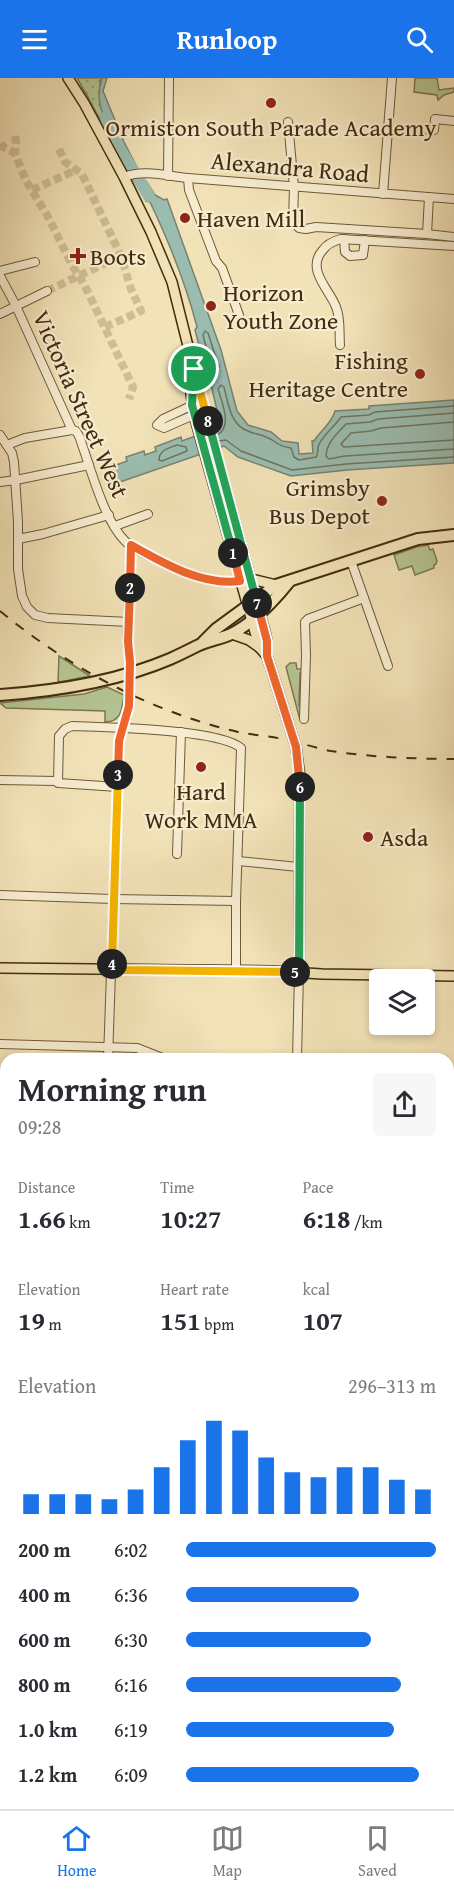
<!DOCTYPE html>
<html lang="en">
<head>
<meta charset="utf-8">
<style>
	body { margin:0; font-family:"Gentium Book Plus",serif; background:#f7f7f7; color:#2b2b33; height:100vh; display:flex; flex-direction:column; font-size:22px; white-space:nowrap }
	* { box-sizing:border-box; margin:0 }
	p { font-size:20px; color:#7c7c81 }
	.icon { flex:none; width:33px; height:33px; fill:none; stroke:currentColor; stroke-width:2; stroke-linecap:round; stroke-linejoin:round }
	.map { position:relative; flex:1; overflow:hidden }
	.drawer { position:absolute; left:0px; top:975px; width:454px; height:756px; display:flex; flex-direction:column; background:#fff; border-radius:18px 18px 0 0; box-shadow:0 3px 9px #0003 }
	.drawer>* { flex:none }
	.controls { position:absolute; left:369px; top:891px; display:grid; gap:12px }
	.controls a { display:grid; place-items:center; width:66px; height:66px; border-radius:6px; background:#fff; box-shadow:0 3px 9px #0003; font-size:30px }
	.pin { position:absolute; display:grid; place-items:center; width:51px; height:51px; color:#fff; margin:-26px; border:3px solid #fff; border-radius:50%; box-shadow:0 2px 6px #0007 }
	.km { position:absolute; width:30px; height:30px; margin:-15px; border-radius:50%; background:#222; color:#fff; font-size:16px; line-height:30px; text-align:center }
	.round { display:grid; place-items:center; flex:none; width:63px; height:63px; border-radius:6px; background:#f7f7f7 }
	.summary { display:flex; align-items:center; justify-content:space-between; height:102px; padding:0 18px }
	h1 { font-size:33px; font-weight:700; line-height:45px }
	.figures { display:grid; grid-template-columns:repeat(3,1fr); gap:9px; height:102px; padding:6px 18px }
	.figures div { display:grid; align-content:center }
	.figures b { font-size:26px; font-weight:700 }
	.figures small { font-size:16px; font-weight:400 }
	.figures p { font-size:16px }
	.chart { height:168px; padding:12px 18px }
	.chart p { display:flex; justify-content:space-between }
	.chart svg { width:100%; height:108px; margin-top:6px; stroke:#1a73e8; stroke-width:6 }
	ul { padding:0 18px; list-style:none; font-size:20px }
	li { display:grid; grid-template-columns:96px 72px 1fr; align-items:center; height:45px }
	li i { height:15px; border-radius:8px; background:#1a73e8 }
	header { display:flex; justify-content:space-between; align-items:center; height:78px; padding:0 18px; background:#1a73e8; color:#fff; font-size:27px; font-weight:700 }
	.tabs { display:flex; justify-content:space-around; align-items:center; height:84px; border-top:2px solid #e1e1e2; background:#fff; font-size:16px; color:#7c7c81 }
	.tabs a { display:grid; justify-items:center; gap:3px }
	.tabs .selected { color:#1a73e8 }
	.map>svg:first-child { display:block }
</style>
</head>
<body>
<header><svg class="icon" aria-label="menu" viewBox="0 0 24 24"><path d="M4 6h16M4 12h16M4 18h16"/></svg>Runloop<svg class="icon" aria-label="search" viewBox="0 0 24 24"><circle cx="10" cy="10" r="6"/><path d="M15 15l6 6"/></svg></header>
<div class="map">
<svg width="454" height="1731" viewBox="0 0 454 1731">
	<defs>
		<pattern id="park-dots" width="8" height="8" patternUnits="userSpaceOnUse" patternTransform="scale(1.5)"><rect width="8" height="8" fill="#b5c493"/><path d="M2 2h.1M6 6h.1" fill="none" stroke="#95a076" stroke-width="1.8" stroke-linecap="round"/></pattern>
	</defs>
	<rect width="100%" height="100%" fill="#f2e2b7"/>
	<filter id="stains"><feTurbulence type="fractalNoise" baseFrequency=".00333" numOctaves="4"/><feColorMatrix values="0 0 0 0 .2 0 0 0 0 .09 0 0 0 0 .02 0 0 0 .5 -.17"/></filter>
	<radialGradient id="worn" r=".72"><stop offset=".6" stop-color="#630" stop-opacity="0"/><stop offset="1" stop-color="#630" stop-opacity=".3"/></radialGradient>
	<g fill="#b5c493" stroke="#7c7851" stroke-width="1.5">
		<path d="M415 0H437L439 12 454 10V14L444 17 438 22 437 17 414 14Z"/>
		<path d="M428 467 430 472 433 471 437 483 436 486 434 487V490L415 497 412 488 399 492 394 477 416 469Z"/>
		<path d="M59 578 90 598 60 604 58 603Z"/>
		<path d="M290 585H296L297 591H302L303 595H300L299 628 302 629V642H300L286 589Z"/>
		<path d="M107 609 124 617C122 630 122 644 105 644V633L6 630 0 625 84 616Z"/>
	</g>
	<g fill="url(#park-dots)" stroke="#7c7851" stroke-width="1.5">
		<path d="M77 0H101C94 31 113 60 126 86L124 87 88 19Z"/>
		<path d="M163 1725H232L222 1731H167Z"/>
	</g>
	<g fill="#9bbdb1" stroke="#778370" stroke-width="1.5">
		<path d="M102 0H107L103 13 124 64 137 89 131 88C119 77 100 36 99 19 99 13 100 6 102 0Z"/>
		<path d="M146 103 155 117 164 122 167 121 221 272 237 333 248 347 271 354 282 363 298 365 299 376 313 375 312 363H314C321 352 332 345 335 333L369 331V328L454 322V385L347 392 291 398 238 379 224 368 117 405 111 389 127 383 126 379 144 373 145 377 156 373 155 369 181 359 182 363 217 350 220 345 208 294H206L195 252 197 249C186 206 169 164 150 124L146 123 137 105Z"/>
	</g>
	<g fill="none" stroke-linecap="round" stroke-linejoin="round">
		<g stroke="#6e7560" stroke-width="1.5">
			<path d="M205 253 208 255 219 289 217 292 211 288 203 257Z"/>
			<path d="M454 335 378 341 370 344 346 346C337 356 327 364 326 378L329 381 345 378 454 371"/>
			<path d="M454 344 381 350 371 353 351 355 341 366 344 369 454 362"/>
			<path d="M217 357C233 349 222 325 218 311L221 307 224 309C228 324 230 347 248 353 253 356 260 356 266 359 277 363 276 368 291 370L294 379 299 382 316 379C318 376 318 372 318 369 320 360 336 347 341 339L369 337 375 334 454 328"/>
			<path d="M219 363 226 362 241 373 292 392 346 386 454 379"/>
			<path d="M177 367 186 369 187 373 162 383 159 382C159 372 169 370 177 367Z"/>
		</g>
		<path stroke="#9bbdb1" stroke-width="12" d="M106 39 110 55 149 118"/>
		<g stroke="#cfbe95" stroke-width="8" stroke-dasharray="8 4" stroke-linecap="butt">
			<path d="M15 58 16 63 15 75 26 103 47 137 72 187 84 206 133 309 129 321"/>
			<path d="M1 65 3 69 15 75"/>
			<path d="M59 71 65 84 82 96 121 178 131 211 141 233 105 249"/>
			<path d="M32 112 76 92"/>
			<path d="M47 213 121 178"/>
		</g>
		<g stroke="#6e5a39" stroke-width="10">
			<g id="minor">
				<path d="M288 44 294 109 293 144 299 150 306 151 316 149 427 156 429 119"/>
				<path d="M426 51 434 52 435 41 454 43"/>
				<path d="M168 98 169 0"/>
				<path d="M124 99C144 91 167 98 188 100L454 121"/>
				<path d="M188 100 189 112 216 183 222 190 239 237"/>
				<path d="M383 116 392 0"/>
				<path d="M427 156 454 159"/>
				<path d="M344 161 345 174 350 178 363 177 365 162"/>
				<path d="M0 193 35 184"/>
				<path d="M0 198 16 228 72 352 76 353 79 358C90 387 103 441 125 463 138 475 159 482 174 489 197 499 221 506 246 502"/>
				<path d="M0 236 47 213"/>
				<path d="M340 267C339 254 341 241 336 229 330 212 306 192 322 173 327 166 333 163 341 161L454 168"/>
				<path d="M195 326 163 341 157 347 164 350 189 339 205 333"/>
				<path d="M0 357 12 375 14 384 18 444V491L22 518 27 529 35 537 48 540 129 544"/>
				<path d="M7 367 25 360 72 352"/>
				<path d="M0 404 16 402 89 387"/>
				<path d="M115 448 148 436"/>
				<path d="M18 461 43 456 109 437"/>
				<path d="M351 483 388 588"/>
				<path d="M130 584 127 564 131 467"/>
				<path d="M304 641 306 577 305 544 308 541 364 520"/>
				<path d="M0 702 57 703"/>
				<path d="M118 709 58 705 59 658 65 651 72 648C104 649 220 651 241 670L236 823V893"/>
				<path d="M177 776 181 654"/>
				<path d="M238 783 298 789"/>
				<path d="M0 817 113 821 236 823"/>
				<path d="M0 966 137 970 165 981"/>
				<path d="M108 981 119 663 127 638 130 603"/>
				<path d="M297 981 299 894"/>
				<path d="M0 1035H6"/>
				<path d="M448 1096H454"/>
				<path d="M0 1117H6"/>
				<path d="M0 1162 6 1163"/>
				<path d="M448 1220 454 1194"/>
				<path d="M448 1240 454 1241"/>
				<path d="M0 1284 6 1280"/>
				<path d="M448 1310 454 1311"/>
				<path d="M0 1327 6 1337"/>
				<path d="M448 1408 454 1409"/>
				<path d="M449 1441 454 1442"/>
				<path d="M0 1477 6 1474"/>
				<path d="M0 1487 6 1496"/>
				<path d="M448 1542 454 1543"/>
				<path d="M0 1611 6 1620"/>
				<path d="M448 1623 454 1594"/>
				<path d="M0 1635 6 1631"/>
				<path d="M448 1683 454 1684"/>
				<path d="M75 1725 79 1731"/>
				<path d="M156 1725 160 1731"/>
				<path d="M231 1731 240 1725"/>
				<path d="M345 1731 346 1725"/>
				<path d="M427 1731 429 1725"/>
			</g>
		</g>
		<g stroke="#422d0f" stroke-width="12">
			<g id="major">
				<path d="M68 0 84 25 124 99 151 154 172 204 202 324 265 554 267 563V578L296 669 300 700 299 894"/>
				<path d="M193 299 191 316 194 337 257 561 259 569 267 578"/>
				<path d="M251 501 276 507"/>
				<path d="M232 556 249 562 259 569"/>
				<path d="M0 890 275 893 322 896 454 898"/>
			</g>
		</g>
		<g stroke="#422d0f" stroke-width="14">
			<g id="highway">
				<path d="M203 564 216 551 276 507 418 461 454 457"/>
				<path d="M0 617C57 613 116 604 170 581 179 577 189 572 199 567 208 563 219 561 229 557 253 546 274 523 290 503"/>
			</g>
		</g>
		<use href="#minor" stroke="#f7ecd0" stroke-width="8"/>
		<use href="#major" stroke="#f2e2b7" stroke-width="9"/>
		<use href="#highway" stroke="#f2e2b7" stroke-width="10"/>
		<path stroke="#422d0f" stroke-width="2" stroke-dasharray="10 10" stroke-linecap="butt" d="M0 533C68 589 151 634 238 654 252 657 268 658 283 661 299 664 315 670 331 673 369 679 416 681 454 681"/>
		<g stroke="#6e5a39" stroke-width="10" stroke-linecap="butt">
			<path id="minor-bridge" d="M130 603V584"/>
		</g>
		<use href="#minor-bridge" stroke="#f7ecd0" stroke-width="8"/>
	</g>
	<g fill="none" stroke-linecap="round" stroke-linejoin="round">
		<g stroke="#fff" stroke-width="12">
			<path id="split-1" d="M194 291 192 327 233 475"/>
		</g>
		<g stroke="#fff" stroke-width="12">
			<path id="split-2" d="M130 510 131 467C163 485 202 508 240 503L233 475"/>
		</g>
		<g stroke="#fff" stroke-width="12">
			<path id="split-3" d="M118 697 119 663 129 628 130 584 128 564 130 510"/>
		</g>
		<g stroke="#fff" stroke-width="12">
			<path id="split-4" d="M112 886 118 697"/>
		</g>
		<g stroke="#fff" stroke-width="12">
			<path id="split-5" d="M112 886 111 891 124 892 295 894"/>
		</g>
		<g stroke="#fff" stroke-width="12">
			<path id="split-6" d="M295 894H299L300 709"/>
		</g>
		<g stroke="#fff" stroke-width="12">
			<path id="split-7" d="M257 525 267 563V578L296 669 300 709"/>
		</g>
		<g stroke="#fff" stroke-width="12">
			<path id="split-8" d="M208 343 257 525"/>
		</g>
		<g stroke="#fff" stroke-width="12">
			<path id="split-9" d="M194 291 208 343"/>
		</g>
		<use href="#split-1" stroke="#22a559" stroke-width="8"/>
		<use href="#split-2" stroke="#f0652b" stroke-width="8"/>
		<use href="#split-3" stroke="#f0652b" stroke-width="8"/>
		<use href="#split-4" stroke="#f5b400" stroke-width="8"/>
		<use href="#split-5" stroke="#f5b400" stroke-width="8"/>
		<use href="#split-6" stroke="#22a559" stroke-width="8"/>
		<use href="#split-7" stroke="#f0652b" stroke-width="8"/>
		<use href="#split-8" stroke="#22a559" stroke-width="8"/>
		<use href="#split-9" stroke="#f5b400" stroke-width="8"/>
	</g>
	<g fill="#8f2418" stroke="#f7ecd0" stroke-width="2">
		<circle cx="271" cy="25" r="6"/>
		<circle cx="185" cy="140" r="6"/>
		<path d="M75 169h6v6h6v6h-6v6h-6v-6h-6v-6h6z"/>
		<circle cx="211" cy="228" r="6"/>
		<circle cx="420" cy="296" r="6"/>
		<circle cx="382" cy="423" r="6"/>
		<circle cx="201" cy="689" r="6"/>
		<circle cx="368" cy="759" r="6"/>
	</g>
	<g text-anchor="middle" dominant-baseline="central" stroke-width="4.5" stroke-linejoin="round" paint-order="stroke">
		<g font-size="24" fill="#422d0f" stroke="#f7ecd0" text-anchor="start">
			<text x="271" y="49" text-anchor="middle">Ormiston South Parade Academy</text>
			<text x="197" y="140">Haven Mill</text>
			<text x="90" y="178">Boots</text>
			<text x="223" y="214">Horizon<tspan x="223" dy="28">Youth Zone</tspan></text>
			<text x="408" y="282" text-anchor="end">Fishing<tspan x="408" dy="28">Heritage Centre</tspan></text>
			<text x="370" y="409" text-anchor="end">Grimsby<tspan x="370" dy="28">Bus Depot</tspan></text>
			<text x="201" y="713" text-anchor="middle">Hard<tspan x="201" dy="28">Work MMA</tspan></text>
			<text x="380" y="759">Asda</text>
		</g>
		<g font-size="24" fill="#422d0f" stroke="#f7ecd0">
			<text transform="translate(290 89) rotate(5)">Alexandra Road</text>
			<text transform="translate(81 326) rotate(66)">Victoria Street West</text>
		</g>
	</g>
	<rect width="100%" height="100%" filter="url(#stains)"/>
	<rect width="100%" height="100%" fill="url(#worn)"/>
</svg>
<div class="controls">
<a><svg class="icon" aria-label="layers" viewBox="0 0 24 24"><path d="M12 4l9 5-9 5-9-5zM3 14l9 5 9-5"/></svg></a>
</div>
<div class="pin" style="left:194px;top:291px;background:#1e9e55"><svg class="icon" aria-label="arrive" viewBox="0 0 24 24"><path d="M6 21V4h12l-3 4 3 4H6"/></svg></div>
<b class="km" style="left:233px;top:475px">1</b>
<b class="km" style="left:130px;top:510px">2</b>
<b class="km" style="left:118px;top:697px">3</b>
<b class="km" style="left:112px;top:886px">4</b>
<b class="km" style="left:295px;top:894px">5</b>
<b class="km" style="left:300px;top:709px">6</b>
<b class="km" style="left:257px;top:525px">7</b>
<b class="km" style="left:208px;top:343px">8</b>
<section class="drawer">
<div class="summary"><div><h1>Morning run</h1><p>09:28</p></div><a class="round"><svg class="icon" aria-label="share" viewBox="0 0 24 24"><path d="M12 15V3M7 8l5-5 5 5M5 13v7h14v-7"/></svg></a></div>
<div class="figures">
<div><p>Distance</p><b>1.66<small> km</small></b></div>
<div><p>Time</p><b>10:27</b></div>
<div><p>Pace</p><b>6:18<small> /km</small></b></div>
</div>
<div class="figures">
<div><p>Elevation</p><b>19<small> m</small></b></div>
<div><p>Heart rate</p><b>151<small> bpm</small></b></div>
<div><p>kcal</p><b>107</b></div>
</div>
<div class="chart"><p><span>Elevation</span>296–313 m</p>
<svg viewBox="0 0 160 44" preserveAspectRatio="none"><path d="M5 44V36M15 44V36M25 44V36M35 44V38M45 44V34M55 44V25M65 44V14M75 44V6M85 44V10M95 44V21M105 44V27M115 44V29M125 44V25M135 44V25M145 44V30M155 44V34"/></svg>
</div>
<ul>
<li><b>200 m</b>6:02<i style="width:100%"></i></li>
<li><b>400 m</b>6:36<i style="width:69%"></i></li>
<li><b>600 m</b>6:30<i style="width:74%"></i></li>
<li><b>800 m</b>6:16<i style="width:86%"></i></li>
<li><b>1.0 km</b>6:19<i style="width:83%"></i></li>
<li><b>1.2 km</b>6:09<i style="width:93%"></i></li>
</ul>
</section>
</div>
<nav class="tabs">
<a class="selected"><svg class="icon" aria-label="home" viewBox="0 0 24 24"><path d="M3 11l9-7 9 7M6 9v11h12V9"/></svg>Home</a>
<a><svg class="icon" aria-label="map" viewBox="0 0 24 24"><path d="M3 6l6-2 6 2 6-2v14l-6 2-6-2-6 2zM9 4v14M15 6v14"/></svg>Map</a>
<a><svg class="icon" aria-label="saved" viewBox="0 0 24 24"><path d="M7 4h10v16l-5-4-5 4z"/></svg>Saved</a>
</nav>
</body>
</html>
